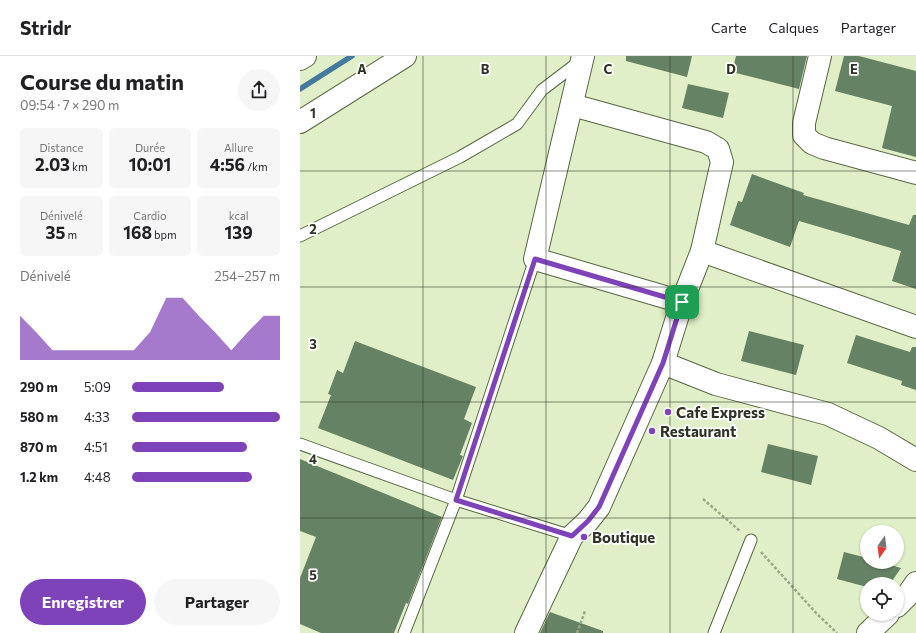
<!DOCTYPE html>
<html lang="fr">
<head>
<meta charset="utf-8">
<style>
	body { margin:0; font-family:Commissioner,sans-serif; background:#f6f6f6; color:#202124; height:100vh; display:flex; flex-direction:column; font-size:15px; white-space:nowrap }
	* { box-sizing:border-box; margin:0 }
	p { font-size:13px; color:#757577 }
	.icon { flex:none; width:22px; height:22px; fill:none; stroke:currentColor; stroke-width:2; stroke-linecap:round; stroke-linejoin:round }
	.map { position:relative; flex:1; overflow:hidden }
	.sheet { display:flex; flex-direction:column; background:#fff; width:300px }
	.sheet>* { flex:none }
	.needle { width:26px; rotate:194deg }
	.controls { position:absolute; left:560px; top:469px; display:grid; gap:8px }
	.controls a { display:grid; place-items:center; width:44px; height:44px; border-radius:50%; background:#fff; box-shadow:0 1px 3px #0004; font-size:20px }
	.pin { position:absolute; display:grid; place-items:center; width:34px; height:34px; color:#fff; margin:-17px; border-radius:8px; box-shadow:0 2px 6px #0006 }
	.round { display:grid; place-items:center; flex:none; width:42px; height:42px; border-radius:21px; background:#f6f6f6 }
	.headline { display:flex; align-items:center; justify-content:space-between; height:68px; padding:0 20px }
	h1 { font-size:22px; font-weight:700; line-height:30px }
	.figures { display:grid; grid-template-columns:repeat(3,1fr); gap:6px; height:68px; padding:4px 20px }
	.figures div { display:grid; align-content:center; border-radius:6px; background:#f6f6f6; text-align:center }
	.figures b { font-size:17px; font-weight:700 }
	.figures small { font-size:11px; font-weight:400 }
	.figures p { font-size:11px }
	.chart { height:112px; padding:8px 20px }
	.chart p { display:flex; justify-content:space-between }
	.chart svg { width:100%; height:72px; margin-top:4px; fill:#7f43b9; opacity:.7 }
	.cta { display:flex; gap:8px; margin-top:auto; padding:8px 20px }
	.cta a { flex:1; height:46px; border-radius:24px; background:#7f43b9; color:#fff; font-size:16px; font-weight:700; line-height:46px; text-align:center }
	.cta a+a { background:#f6f6f6; color:#202124 }
	ul { padding:0 20px; list-style:none; font-size:13px }
	li { display:grid; grid-template-columns:64px 48px 1fr; align-items:center; height:30px }
	li i { height:10px; border-radius:5px; background:#7f43b9 }
	header { display:flex; align-items:center; gap:24px; box-sizing:border-box; height:56px; padding:0 20px; background:#fff; border-bottom:1px solid #e0e0e0 }
	header strong { font-size:19px }
	nav { display:flex; gap:22px; margin-inline-start:auto; font-size:14px }
	main { display:flex; flex:1; min-height:0 }
	.map>svg:first-child { display:block }
</style>
</head>
<body>
<header>
<strong>Stridr</strong>
<nav><a>Carte</a><a>Calques</a><a>Partager</a></nav>
</header>
<main>
<section class="sheet">
<div class="headline"><div><h1>Course du matin</h1><p>09:54 · 7 × 290 m</p></div><a class="round"><svg class="icon" aria-label="share" viewBox="0 0 24 24"><path d="M12 15V3M7 8l5-5 5 5M5 13v7h14v-7"/></svg></a></div>
<div class="figures">
<div><p>Distance</p><b>2.03<small> km</small></b></div>
<div><p>Durée</p><b>10:01</b></div>
<div><p>Allure</p><b>4:56<small> /km</small></b></div>
</div>
<div class="figures">
<div><p>Dénivelé</p><b>35<small> m</small></b></div>
<div><p>Cardio</p><b>168<small> bpm</small></b></div>
<div><p>kcal</p><b>139</b></div>
</div>
<div class="chart"><p><span>Dénivelé</span>254–257 m</p>
<svg viewBox="0 0 160 44" preserveAspectRatio="none"><path d="M0 44V17L10 27L20 38L30 38L40 38L50 38L60 38L70 38L80 27L90 6L100 6L110 17L120 27L130 38L140 27L150 17L160 17V44z"/></svg>
</div>
<ul>
<li><b>290 m</b>5:09<i style="width:62%"></i></li>
<li><b>580 m</b>4:33<i style="width:100%"></i></li>
<li><b>870 m</b>4:51<i style="width:78%"></i></li>
<li><b>1.2 km</b>4:48<i style="width:81%"></i></li>
</ul>
<div class="cta"><a>Enregistrer</a><a>Partager</a></div>
</section>
<div class="map">
<svg width="616" height="577" viewBox="0 0 616 577">
	<rect width="100%" height="100%" fill="#e0efc7"/>
	<g fill="none" stroke-linecap="round" stroke-linejoin="round">
		<path stroke="#447a9e" stroke-width="5.5" d="M0 33 52 0"/>
	</g>
	<g fill="#668265">
		<path d="M326 0H392L387 21 326 5Z"/>
		<path d="M436 0H507L499 33 432 16Z"/>
		<path d="M544 0H559L616 15V101L582 92 592 50 535 35Z"/>
		<path d="M388 28 429 37 423 62 382 52Z"/>
		<path d="M452 118 504 137 503 139 609 169 613 159H616V233L592 225 601 195 499 165 490 191 430 169 438 145 442 146Z"/>
		<path d="M449 275 504 289 496 319 441 305Z"/>
		<path d="M556 279 610 296 612 291H616V334L601 329 602 325 547 307Z"/>
		<path d="M55 285 176 331 164 363 172 367 160 399 163 400 153 424 18 372 31 339 28 338 37 314 43 317Z"/>
		<path d="M468 388 518 400 511 429 461 416Z"/>
		<path d="M0 403 142 461 108 548 106 547 94 577H21L0 568V522L16 481 0 475Z"/>
		<path d="M544 496 567 502V506H581L601 512 590 528H567V531L537 523Z"/>
		<path d="M250 556 303 575V577H240Z"/>
	</g>
	<g fill="none" stroke-linecap="round" stroke-linejoin="round">
		<g stroke="#5a6644" stroke-width="13">
			<g id="service">
				<path d="M0 180 160 101 217 68 242 34 280 5"/>
				<path d="M0 388 156 444 272 480"/>
				<path d="M104 577 156 444 235 203"/>
				<path d="M414 577 451 484"/>
			</g>
		</g>
		<g stroke="#5a6644" stroke-width="24">
			<g id="minor">
				<path d="M283 0 235 203 382 246"/>
				<path d="M520 0 504 67V79L512 87 524 92 616 117"/>
				<path d="M0 3 5 0"/>
				<path d="M0 66 105 0"/>
				<path d="M402 195 616 271"/>
				<path d="M363 307 416 328 528 358 579 382 616 404"/>
				<path d="M597 550 607 540 616 527"/>
				<path d="M226 577 272 480 288 465 299 451 363 307 382 246 402 195 422 106 418 93 406 86 272 49"/>
				<path d="M568 577 588 558"/>
			</g>
		</g>
		<g stroke="#9ca789" stroke-width="2.5" stroke-dasharray="3 2" stroke-linecap="butt">
			<path d="M403 443 440 475"/>
			<path d="M461 496 516 557 537 577"/>
			<path d="M277 577 285 555"/>
		</g>
		<use href="#service" stroke="#fff" stroke-width="11"/>
		<use href="#minor" stroke="#fff" stroke-width="22"/>
	</g>
	<g fill="none" stroke-linecap="round" stroke-linejoin="round">
		<g stroke="#fff" stroke-width="8">
			<path id="route" d="M235 203 382 246 363 307 299 451 288 465 272 480 156 444Z"/>
		</g>
		<use href="#route" stroke="#7f43b9" stroke-width="5"/>
	</g>
	<path fill="none" stroke="#2e3324" stroke-width="1" stroke-opacity="0.55" d="M123 0V577M246 0V577M370 0V577M493 0V577M0 115H616M0 231H616M0 346H616M0 462H616"/>
	<g fill="#7f43b9" stroke="#fff" stroke-width="1.5">
		<circle cx="368" cy="356" r="4"/>
		<circle cx="352" cy="375" r="4"/>
		<circle cx="284" cy="481" r="4"/>
	</g>
	<g text-anchor="middle" dominant-baseline="central" stroke-width="3.5" stroke-linejoin="round" paint-order="stroke">
		<g font-size="15" font-weight="bold" fill="#2e3324" stroke="#fff" text-anchor="start">
			<text x="376" y="356">Cafe Express</text>
			<text x="360" y="375">Restaurant</text>
			<text x="292" y="481">Boutique</text>
		</g>
	</g>
	<g font-size="13" text-anchor="middle" font-weight="bold" fill="#2e3324" stroke="#fff" stroke-width="3.5" stroke-linejoin="round" paint-order="stroke">
		<text x="62" y="18">A</text>
		<text x="185" y="18">B</text>
		<text x="308" y="18">C</text>
		<text x="431" y="18">D</text>
		<text x="554" y="18">E</text>
		<text x="13" y="62">1</text>
		<text x="13" y="178">2</text>
		<text x="13" y="293">3</text>
		<text x="13" y="408">4</text>
		<text x="13" y="524">5</text>
	</g>
</svg>
<div class="controls">
<a><svg class="needle" viewBox="-14 -14 28 28"><path d="M0-13l5 13h-10z" fill="#e53935"/><path d="M0 13l5-13h-10z" fill="#757577"/></svg></a>
<a><svg class="icon" aria-label="locate" viewBox="0 0 24 24"><circle cx="12" cy="12" r="6"/><path d="M12 2v4M12 18v4M2 12h4M18 12h4"/></svg></a>
</div>
<div class="pin" style="left:382px;top:246px;background:#1e9e55"><svg class="icon" aria-label="arrive" viewBox="0 0 24 24"><path d="M6 21V4h12l-3 4 3 4H6"/></svg></div>
</div>
</main>
</body>
</html>
